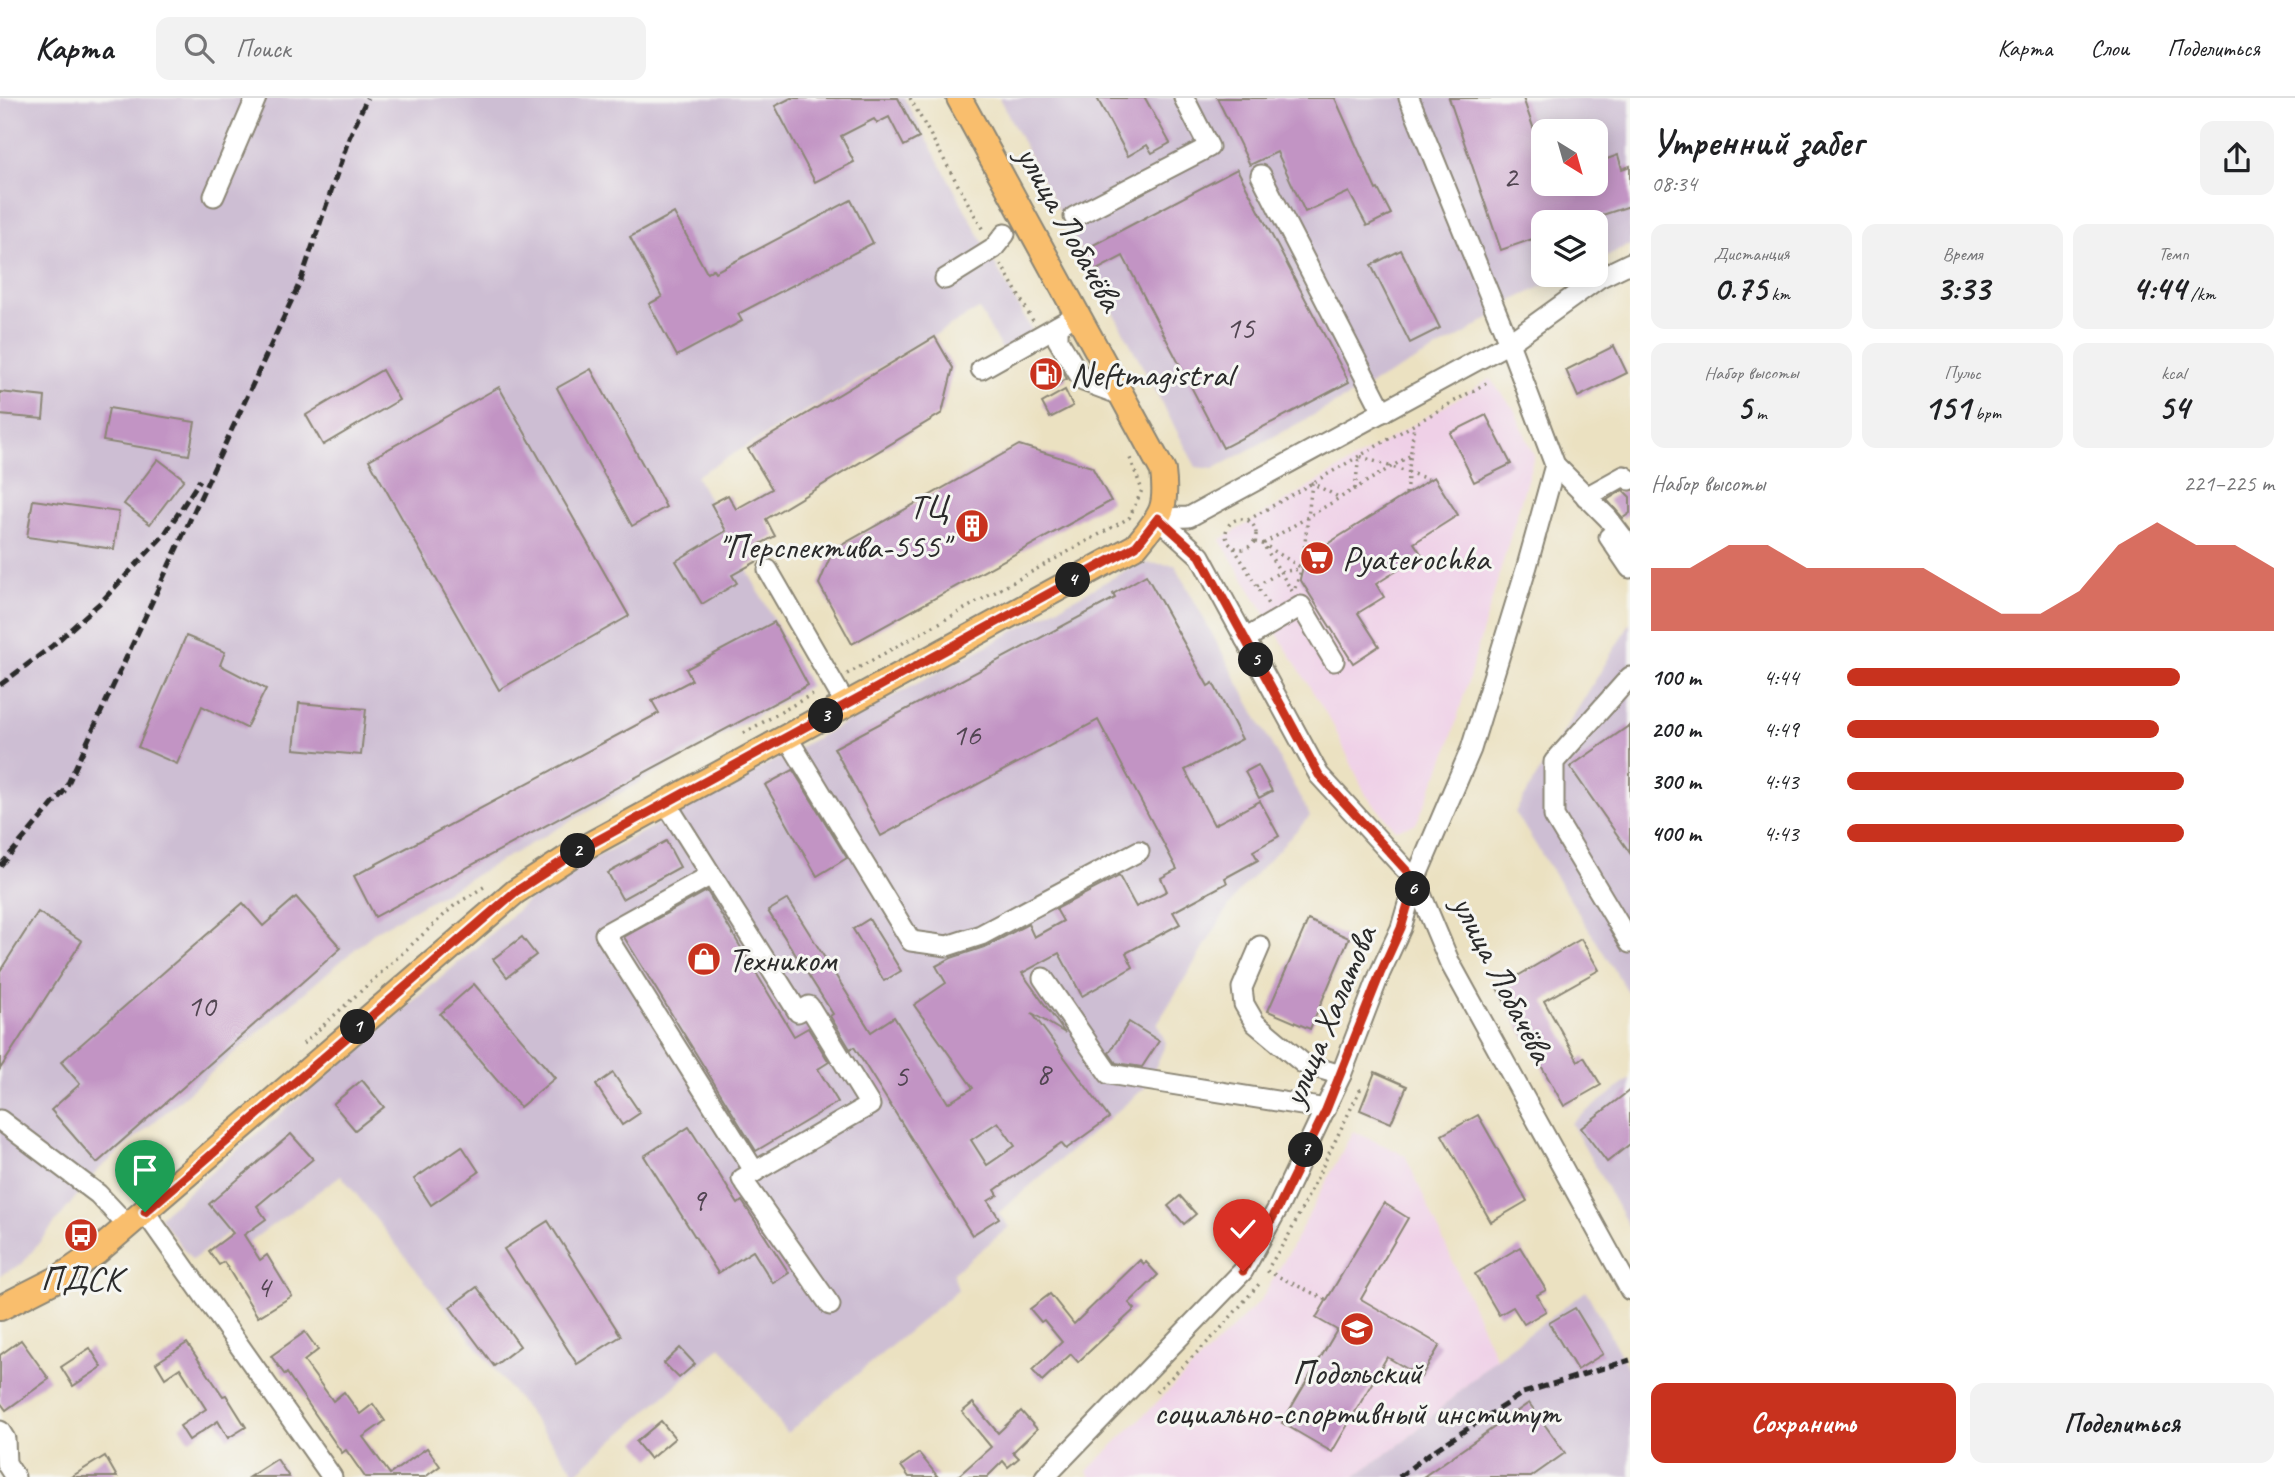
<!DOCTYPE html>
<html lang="ru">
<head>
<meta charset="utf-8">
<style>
	body { margin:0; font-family:Caveat,sans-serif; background:#f2f2f2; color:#202124; height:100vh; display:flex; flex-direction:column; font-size:26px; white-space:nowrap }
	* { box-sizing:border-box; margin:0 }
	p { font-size:23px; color:#757577 }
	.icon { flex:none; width:38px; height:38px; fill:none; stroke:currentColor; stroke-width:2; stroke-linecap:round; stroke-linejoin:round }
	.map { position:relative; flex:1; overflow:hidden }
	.side { display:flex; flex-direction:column; background:#fff; width:665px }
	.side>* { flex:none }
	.needle { width:46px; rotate:143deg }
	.buttons { position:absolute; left:1531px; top:21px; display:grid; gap:14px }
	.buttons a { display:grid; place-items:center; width:77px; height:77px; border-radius:14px; background:#fff; box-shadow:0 4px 18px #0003; font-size:35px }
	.pin { position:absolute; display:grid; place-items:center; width:60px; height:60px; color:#fff; margin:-72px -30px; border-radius:50% 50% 50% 0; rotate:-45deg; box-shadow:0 0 7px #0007 }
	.pin .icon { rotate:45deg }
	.km { position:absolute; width:35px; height:35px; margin:-18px; border-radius:50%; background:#222; color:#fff; font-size:19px; line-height:35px; text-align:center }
	.round { display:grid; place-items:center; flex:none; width:74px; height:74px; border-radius:14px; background:#f2f2f2 }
	.headline { display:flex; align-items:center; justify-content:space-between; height:119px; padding:0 21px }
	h1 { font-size:38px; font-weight:700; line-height:52px }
	.metrics { display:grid; grid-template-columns:repeat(3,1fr); gap:10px; height:119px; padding:7px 21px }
	.metrics div { display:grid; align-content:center; border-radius:14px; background:#f2f2f2; text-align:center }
	.metrics b { font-size:35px; font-weight:700 }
	.metrics small { font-size:19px; font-weight:400 }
	.metrics p { font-size:19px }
	.chart { height:196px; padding:14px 21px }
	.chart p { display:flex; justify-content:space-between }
	.chart svg { width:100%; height:126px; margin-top:7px; fill:#c8321e; opacity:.7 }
	.primary-button { display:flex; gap:14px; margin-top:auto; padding:14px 21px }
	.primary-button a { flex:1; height:80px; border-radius:14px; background:#c8321e; color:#fff; font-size:28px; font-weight:700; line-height:80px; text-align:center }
	.primary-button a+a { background:#f2f2f2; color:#202124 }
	ul { padding:0 21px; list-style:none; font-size:23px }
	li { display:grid; grid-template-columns:112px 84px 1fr; align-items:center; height:52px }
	li i { height:18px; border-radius:9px; background:#c8321e }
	header { display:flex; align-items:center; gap:42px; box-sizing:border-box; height:98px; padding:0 35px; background:#fff; border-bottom:2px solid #e0e0e0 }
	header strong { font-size:33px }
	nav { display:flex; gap:38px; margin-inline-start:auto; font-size:24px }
	.search { width:490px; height:63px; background:#f2f2f2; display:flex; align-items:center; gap:18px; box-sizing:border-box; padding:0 24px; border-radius:14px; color:#757577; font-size:26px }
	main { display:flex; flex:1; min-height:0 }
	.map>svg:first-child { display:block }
</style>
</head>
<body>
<header>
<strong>Карта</strong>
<div class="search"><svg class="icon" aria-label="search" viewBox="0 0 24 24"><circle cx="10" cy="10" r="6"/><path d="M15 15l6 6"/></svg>Поиск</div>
<nav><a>Карта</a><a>Слои</a><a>Поделиться</a></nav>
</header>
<main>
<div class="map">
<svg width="1630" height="1379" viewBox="0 0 1630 1379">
	<rect width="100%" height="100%" fill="#f6f6f2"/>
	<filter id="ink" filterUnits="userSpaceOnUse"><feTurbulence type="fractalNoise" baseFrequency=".0143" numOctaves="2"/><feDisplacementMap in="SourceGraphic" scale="14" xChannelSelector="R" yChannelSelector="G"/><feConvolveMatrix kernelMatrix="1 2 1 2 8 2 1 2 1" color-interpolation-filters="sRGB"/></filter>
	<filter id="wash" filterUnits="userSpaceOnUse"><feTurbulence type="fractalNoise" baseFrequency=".00686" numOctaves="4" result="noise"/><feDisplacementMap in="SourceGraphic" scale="28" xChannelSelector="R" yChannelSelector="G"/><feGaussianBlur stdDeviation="1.57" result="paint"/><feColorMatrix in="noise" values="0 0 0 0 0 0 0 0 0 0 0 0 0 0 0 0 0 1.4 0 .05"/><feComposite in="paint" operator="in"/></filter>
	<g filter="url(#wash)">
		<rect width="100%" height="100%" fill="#ebe1c1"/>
		<g fill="#efd0e7">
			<path d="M1490 281 1514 311 1534 358 1447 655 1416 726 1395 731 1366 697 1333 627 1220 442Z"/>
			<path d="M1353 1033 1405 1057 1496 1260 1407 1341 1354 1379H1091L1087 1373 1261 1202 1290 1152Z"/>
		</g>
		<g fill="#cdbed3" fill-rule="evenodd">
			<path d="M0 0H904L1034 237 1002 252 979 211 696 378 810 588 376 833 96 1074 22 1166 0 1177Z"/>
			<path d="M999 0H1630V147L1596 163V124H1544V177H1567L1516 201 1465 236 1213 371 1196 369ZM1544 33H1596V86H1544Z"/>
			<path d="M1140 465 1175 467 1310 718 1236 797 1157 926 1166 945 1147 988 998 1115 1009 1129 953 1175 958 1192 787 1335 721 1248 576 1375 341 1077 241 1150 229 1134 192 1162 159 1119 464 860 545 787Z"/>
			<path d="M1630 525V897L1515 714Z"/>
			<path d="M1630 981V1131L1571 1025Z"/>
			<path d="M1586 1193 1630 1274V1379H1354L1407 1341 1496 1260Z"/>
		</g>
		<g id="blocks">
			<g fill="#c294c4" fill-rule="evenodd">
				<path d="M791 0H898L919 40 904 48 889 19 877 25 874 21 841 38 854 64 815 84 775 8Z"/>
				<path d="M1097 0H1145L1170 45 1152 55 1147 47 1128 58Z"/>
				<path d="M1217 0H1335L1376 92 1378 91 1391 116 1367 128 1349 94 1305 114 1277 54 1250 67Z"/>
				<path d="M1449 0H1523L1541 52 1544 51V86H1596V65L1618 57 1622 71 1630 68V108L1581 124H1544V137L1501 152Z"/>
				<path d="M1237 71 1349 284 1223 350 1123 158 1093 174 1082 153Z"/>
				<path d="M851 102 873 145 738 216 742 223 677 258 649 206 662 199 630 139 674 115 707 175 713 171 715 174Z"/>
				<path d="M1401 152 1440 230 1410 245 1371 167Z"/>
				<path d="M935 239 953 270 942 315 766 421 775 438 757 448 763 460 732 477 737 485 702 506 676 463 726 433 711 406 728 397 736 411 772 391 748 351Z"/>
				<path d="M1614 248 1627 275 1578 299 1566 272Z"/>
				<path d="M1056 262 1067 281 1053 288 1043 269Z"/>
				<path d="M591 271 666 409 632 428 557 290Z"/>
				<path d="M382 272 399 302 323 347 306 317Z"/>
				<path d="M499 289 629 518 499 592 369 362Z"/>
				<path d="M1065 292 1073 308 1050 320 1042 305Z"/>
				<path d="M0 294 45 299 43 321 0 317Z"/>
				<path d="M109 310 195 324 189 357 103 343Z"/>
				<path d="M1486 317 1511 366 1474 384 1450 335Z"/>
				<path d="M1019 347 1092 369 1111 403 852 546 819 486 833 452Z"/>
				<path d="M158 361 184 381 150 426 124 406Z"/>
				<path d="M1434 379 1458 417 1414 445 1422 457 1376 486 1384 499 1358 515 1379 548 1353 565 1300 481 1305 460Z"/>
				<path d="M1623 392 1630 399V415L1623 420 1607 402Z"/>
				<path d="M33 402 119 414 114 451 27 439Z"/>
				<path d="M1146 477 1208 588 1213 585 1242 641 1185 672 1214 727 1260 703 1279 738 1253 753 1258 762 1225 780 1227 785 1173 814 1180 826 1126 855 1133 869 1082 898 1059 855 1022 875 1065 935 1032 915 1109 1020 1066 1051 1061 1045 995 1092 998 1097 988 1103 999 1120 972 1137 854 949 850 951 830 918 833 916 768 813 788 801 871 934 894 919 948 1005 973 990 914 907 946 885 936 868 951 860 987 848 1028 826 1034 839 1063 823 1056 811 1119 778 1136 809 1167 793 1161 780 1177 771 1098 622 881 738 834 650 1115 500 1113 496ZM998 1024 1015 1048 987 1067 971 1042Z"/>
				<path d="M774 524 808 587 375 819 354 778 659 615 652 603 692 582 686 571Z"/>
				<path d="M186 538 225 554 220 567 266 591 246 630 202 608 177 666 138 649Z"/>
				<path d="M299 605 366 611 361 657 294 651Z"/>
				<path d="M1630 627V755L1570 669Z"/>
				<path d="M1258 667 1272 693 1259 700 1245 674Z"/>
				<path d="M793 672 847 760 817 778 765 687Z"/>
				<path d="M666 743 680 769 622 801 608 775Z"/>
				<path d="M707 793 794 938 808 930 829 964 818 971 838 1004 756 1053 624 839Z"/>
				<path d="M296 799 341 850 97 1065 51 1012 80 986 61 964 243 805 263 828Z"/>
				<path d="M38 814 82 843 0 971V873Z"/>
				<path d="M869 821 901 873 884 883 853 831Z"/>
				<path d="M1308 822 1349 840 1310 931 1268 913Z"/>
				<path d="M522 839 536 857 507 879 493 861Z"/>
				<path d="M1581 841 1599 872 1544 903 1578 963 1584 959 1601 987 1564 1008 1497 890Z"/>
				<path d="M474 886 555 980 520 1009 440 916Z"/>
				<path d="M1129 924 1159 943 1142 969 1116 965 1109 955Z"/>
				<path d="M1375 974 1407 988 1391 1025 1360 1012Z"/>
				<path d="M613 975 640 1015 622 1027 596 987Z"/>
				<path d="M362 982 384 1009 355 1032 333 1006Z"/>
				<path d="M1630 992V1046L1607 1064 1581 1030Z"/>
				<path d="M1478 1017 1527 1103 1491 1124 1442 1037Z"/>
				<path d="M689 1029 738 1106 742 1103 789 1175 773 1185 753 1153 718 1175 644 1058Z"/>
				<path d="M291 1036 313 1061 257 1108 266 1121 244 1137 260 1162 267 1157 292 1198 258 1219 224 1164 219 1167 209 1153 233 1135 209 1106Z"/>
				<path d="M462 1048 479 1074 431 1107 414 1081Z"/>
				<path d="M1180 1098 1196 1116 1184 1126 1168 1108Z"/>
				<path d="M1384 1105 1408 1120 1361 1201 1440 1247 1421 1279 1387 1259 1332 1354 1282 1325 1337 1232 1316 1220Z"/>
				<path d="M548 1123 621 1238 577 1266 504 1151Z"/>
				<path d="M1520 1149 1546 1192 1537 1197 1546 1213 1524 1226 1513 1209 1499 1217 1475 1176Z"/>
				<path d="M1140 1162 1144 1166 1146 1164 1158 1177 1129 1205 1135 1211 1078 1264 1071 1256 1042 1283 1032 1272 1062 1244 1044 1222 1041 1224 1030 1211 1050 1196 1074 1226Z"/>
				<path d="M477 1189 520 1248 494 1268 450 1209Z"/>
				<path d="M1575 1210 1603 1256 1577 1272 1549 1225Z"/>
				<path d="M305 1234 318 1252 304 1263 333 1303 344 1294 360 1316 373 1306 385 1323 363 1339 390 1376 427 1350 440 1368 425 1379H365L346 1352 342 1355 287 1275 285 1277 271 1258Z"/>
				<path d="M21 1242 49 1281 6 1312 0 1304V1257Z"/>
				<path d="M187 1245 223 1298 226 1297 246 1329 228 1340 218 1323 189 1342 180 1328 206 1311 180 1270 165 1280 156 1265Z"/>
				<path d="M90 1250 102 1269 73 1288 61 1269Z"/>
				<path d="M680 1250 695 1266 679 1280 664 1265Z"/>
				<path d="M973 1305 998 1335 1021 1313 1037 1331 1013 1354 1019 1360 1008 1369 1003 1363 987 1379H957L991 1349 962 1314Z"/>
				<path d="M1529 1305 1565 1355 1531 1379H1423Z"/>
				<path d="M661 1323 675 1340 650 1361 636 1344Z"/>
				<path d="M919 1355 938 1379H909L901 1368Z"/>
				<path d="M105 1358 117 1379H71Z"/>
				<path d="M277 1361 289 1379H249Z"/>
			</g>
		</g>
	</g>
	<g filter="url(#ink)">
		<use href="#blocks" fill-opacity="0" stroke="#8b8676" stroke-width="2"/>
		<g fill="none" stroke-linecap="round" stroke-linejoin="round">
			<g stroke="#8b8676" stroke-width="23">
				<g id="minor">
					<path d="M1409 0 1509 245 1555 367 1608 420 1630 449"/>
					<path d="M1261 77 1383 314"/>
					<path d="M214 98 256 0"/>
					<path d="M1074 119 1209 49 1184 0"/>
					<path d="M945 181 993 151 1005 136"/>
					<path d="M1058 228V242L1083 283 1121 297"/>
					<path d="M981 271 1077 217"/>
					<path d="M1586 399 1624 378 1630 382"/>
					<path d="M1158 420 1200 458 1319 677 1415 782 1449 863 1630 1192"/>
					<path d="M1158 420 1189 419 1509 245 1599 180 1630 165"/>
					<path d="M1609 439 1630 470"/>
					<path d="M768 472 846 607"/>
					<path d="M1245 541 1301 508 1334 563"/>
					<path d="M1630 579 1554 664V718L1630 845"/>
					<path d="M787 639 911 843 947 848 981 837 1139 753"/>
					<path d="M666 705 798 914 809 908 870 1007 742 1081 830 1207"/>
					<path d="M711 777 605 836 755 1074"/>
					<path d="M1260 848 1242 890 1244 906 1255 925 1304 966 1341 977"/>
					<path d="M1043 880 1109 976 1326 1011"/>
					<path d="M0 1022 98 1096 128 1128"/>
					<path d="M145 1114 332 1379"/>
					<path d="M0 1333 5 1341 6 1365 15 1379"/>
					<path d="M1045 1379 1243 1173 1279 1108 1341 977 1380 875 1401 830 1415 782 1471 651 1527 468 1555 367"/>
				</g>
			</g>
			<g stroke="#8b8676" stroke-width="28">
				<path id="major" d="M0 1210 59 1180 97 1154 515 794 578 753 1136 448C1160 418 1168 413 1163 373L959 0"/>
			</g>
			<g stroke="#8b8676" stroke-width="3.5" stroke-dasharray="2 5" stroke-linecap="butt">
				<path d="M910 0 984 134"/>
				<path d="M1001 166 1033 223"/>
				<path d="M1355 391 1359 358 1428 381"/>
				<path d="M1406 396 1414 327"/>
				<circle cx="1241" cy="436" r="15"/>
				<path d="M1248 422 1488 284"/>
				<path d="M1255 444 1263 446 1302 470"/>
				<path d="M1234 450 1269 508"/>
				<path d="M1257 488 1280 474 1300 471"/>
				<path d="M1295 490 1302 470 1312 385 1340 400"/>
				<path d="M1292 493 1263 446 1411 357"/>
				<path d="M847 576 1129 420 1142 392 1130 360"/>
				<path d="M744 635 816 594"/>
				<path d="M303 946 455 807 487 787"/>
				<path d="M1270 1167 1290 1135 1360 992 1356 989"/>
				<path d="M1267 1173 1327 1202"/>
				<path d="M1156 1294 1216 1236 1259 1186"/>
			</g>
			<use href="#minor" stroke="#fff" stroke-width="19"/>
			<use href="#major" stroke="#f9be6d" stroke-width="24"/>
			<g stroke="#2b2b2b" stroke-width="5" stroke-dasharray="10 5" stroke-linecap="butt">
				<path d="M0 587 52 548 102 503 164 437 200 382"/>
				<path d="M0 768 65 692 301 182 349 40 367 0"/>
				<path d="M1399 1379 1430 1355 1523 1295 1630 1262"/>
			</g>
		</g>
	</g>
	<g fill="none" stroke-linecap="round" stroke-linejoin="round" filter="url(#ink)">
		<g stroke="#fff" stroke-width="14">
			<path id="route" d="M145 1114 515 794 578 753 1136 448 1158 420 1200 458 1319 677 1415 782 1401 830 1380 876 1326 1012 1279 1108 1243 1173"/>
		</g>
		<use href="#route" stroke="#c8321e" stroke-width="9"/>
	</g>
	<defs>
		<g id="fuel-disc" transform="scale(1.75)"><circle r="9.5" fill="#c8321e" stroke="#f6f6f2"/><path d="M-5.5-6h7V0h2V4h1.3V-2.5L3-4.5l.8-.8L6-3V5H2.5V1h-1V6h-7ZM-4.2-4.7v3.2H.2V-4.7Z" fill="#fff"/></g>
		<g id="building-disc" transform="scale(1.75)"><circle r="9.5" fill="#c8321e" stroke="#f6f6f2"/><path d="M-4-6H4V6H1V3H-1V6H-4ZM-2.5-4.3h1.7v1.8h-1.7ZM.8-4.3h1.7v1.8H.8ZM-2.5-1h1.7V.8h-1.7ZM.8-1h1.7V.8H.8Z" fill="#fff"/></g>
		<g id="supermarket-disc" transform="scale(1.75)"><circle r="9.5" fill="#c8321e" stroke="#f6f6f2"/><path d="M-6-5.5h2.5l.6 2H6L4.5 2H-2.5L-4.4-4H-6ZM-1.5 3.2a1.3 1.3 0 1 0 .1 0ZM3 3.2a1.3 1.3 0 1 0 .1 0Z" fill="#fff"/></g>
		<g id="shop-disc" transform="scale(1.75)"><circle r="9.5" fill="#c8321e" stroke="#f6f6f2"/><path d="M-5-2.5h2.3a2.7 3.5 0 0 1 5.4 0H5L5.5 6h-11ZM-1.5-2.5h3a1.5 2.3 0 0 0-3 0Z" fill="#fff"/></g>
		<g id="bus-disc" transform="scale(1.75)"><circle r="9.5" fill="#c8321e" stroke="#f6f6f2"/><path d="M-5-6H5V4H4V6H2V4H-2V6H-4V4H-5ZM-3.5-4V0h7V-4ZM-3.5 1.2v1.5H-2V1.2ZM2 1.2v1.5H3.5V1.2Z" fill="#fff"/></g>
		<g id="university-disc" transform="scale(1.75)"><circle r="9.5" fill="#c8321e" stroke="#f6f6f2"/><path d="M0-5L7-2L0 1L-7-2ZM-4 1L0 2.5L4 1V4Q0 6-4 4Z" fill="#fff"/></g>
	</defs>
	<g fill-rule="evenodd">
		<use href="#fuel-disc" x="1046" y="276"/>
		<use href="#building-disc" x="972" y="428"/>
		<use href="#supermarket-disc" x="1317" y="460"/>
		<use href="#shop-disc" x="704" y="861"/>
		<use href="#bus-disc" x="81" y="1137"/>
		<use href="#university-disc" x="1357" y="1231"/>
	</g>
	<g text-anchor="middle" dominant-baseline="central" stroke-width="6" stroke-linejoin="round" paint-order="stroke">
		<g font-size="32" fill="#514551">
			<text x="1510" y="78">2</text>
			<text x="1240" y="229">15</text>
			<text x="966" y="636">16</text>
			<text x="201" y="907">10</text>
			<text x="1043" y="975">8</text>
			<text x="901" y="977">5</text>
			<text x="698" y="1101">9</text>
			<text x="263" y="1188">4</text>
		</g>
		<g font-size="35" fill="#2b2b2b" stroke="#f6f6f2">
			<text transform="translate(1070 130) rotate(61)">улица Лобачёва</text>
			<text transform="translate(1503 881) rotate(63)">улица Лобачёва</text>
			<text transform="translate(1329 918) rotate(-67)">улица Халатова</text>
		</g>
		<g font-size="35" fill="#2b2b2b" stroke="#f6f6f2" text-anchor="start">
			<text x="1070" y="276">Neftmagistral</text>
			<text x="948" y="408" text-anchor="end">ТЦ<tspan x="948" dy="40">"Перспектива-555"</tspan></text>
			<text x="1342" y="460">Pyaterochka</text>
			<text x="728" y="861">Техником</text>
			<text x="81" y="1180" text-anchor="middle">ПДСК</text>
			<text x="1357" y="1274" text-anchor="middle">Подольский<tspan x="1357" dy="40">социально-спортивный институт</tspan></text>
		</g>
	</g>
</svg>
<div class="buttons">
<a><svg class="needle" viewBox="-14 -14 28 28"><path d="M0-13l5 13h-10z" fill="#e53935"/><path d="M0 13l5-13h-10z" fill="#757577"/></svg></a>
<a><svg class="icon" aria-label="layers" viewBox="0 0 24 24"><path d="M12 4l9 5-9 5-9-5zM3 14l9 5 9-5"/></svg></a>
</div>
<div class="pin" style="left:145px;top:1114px;background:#1e9e55"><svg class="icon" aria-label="arrive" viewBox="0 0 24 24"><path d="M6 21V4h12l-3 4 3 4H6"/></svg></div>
<div class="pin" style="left:1243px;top:1173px;background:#d93025"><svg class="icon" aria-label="check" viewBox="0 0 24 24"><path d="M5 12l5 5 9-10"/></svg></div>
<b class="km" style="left:358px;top:929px">1</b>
<b class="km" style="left:578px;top:753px">2</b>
<b class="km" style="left:826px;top:618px">3</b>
<b class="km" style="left:1073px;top:482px">4</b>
<b class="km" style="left:1256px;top:562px">5</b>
<b class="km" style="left:1413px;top:791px">6</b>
<b class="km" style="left:1306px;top:1052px">7</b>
</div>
<section class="side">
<div class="headline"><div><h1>Утренний забег</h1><p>08:34</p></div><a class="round"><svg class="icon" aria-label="share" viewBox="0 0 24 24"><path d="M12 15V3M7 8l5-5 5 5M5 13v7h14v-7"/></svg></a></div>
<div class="metrics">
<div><p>Дистанция</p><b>0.75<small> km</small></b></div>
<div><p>Время</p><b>3:33</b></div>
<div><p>Темп</p><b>4:44<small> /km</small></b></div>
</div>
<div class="metrics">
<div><p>Набор высоты</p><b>5<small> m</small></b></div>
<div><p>Пульс</p><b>151<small> bpm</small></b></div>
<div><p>kcal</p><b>54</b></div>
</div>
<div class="chart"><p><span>Набор высоты</span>221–225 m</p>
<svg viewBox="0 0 160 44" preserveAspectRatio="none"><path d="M0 44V22L10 22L20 14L30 14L40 22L50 22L60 22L70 22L80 30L90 38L100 38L110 30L120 14L130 6L140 14L150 14L160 22V44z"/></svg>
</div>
<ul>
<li><b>100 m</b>4:44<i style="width:78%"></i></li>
<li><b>200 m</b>4:49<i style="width:73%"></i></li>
<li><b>300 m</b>4:43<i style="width:79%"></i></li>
<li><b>400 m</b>4:43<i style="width:79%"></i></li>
</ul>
<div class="primary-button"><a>Сохранить</a><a>Поделиться</a></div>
</section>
</main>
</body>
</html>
